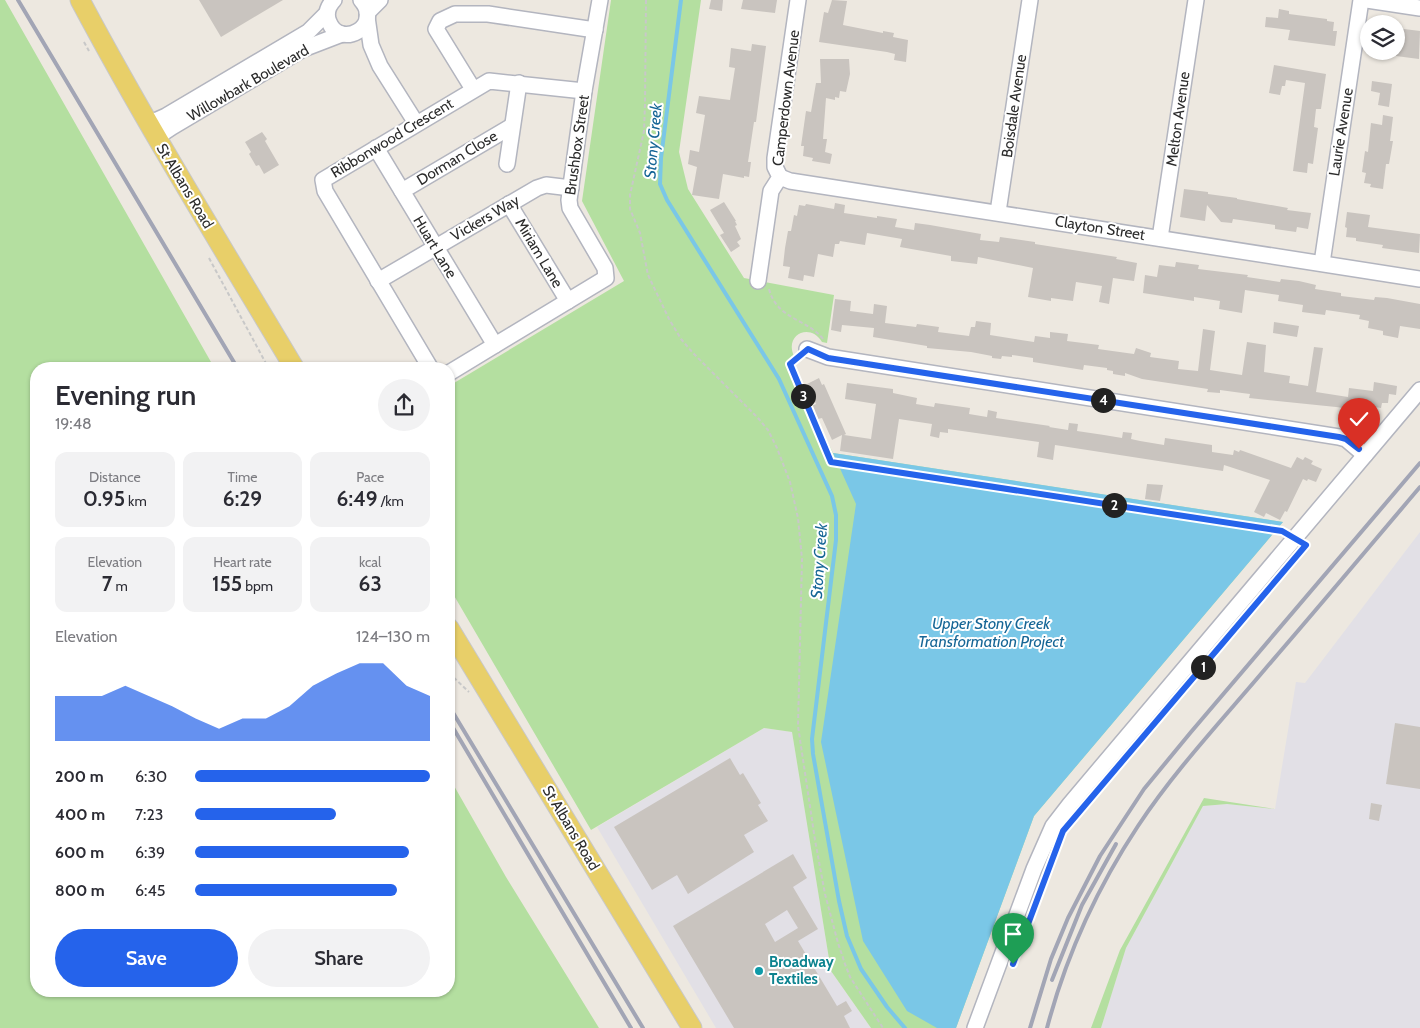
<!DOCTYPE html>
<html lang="en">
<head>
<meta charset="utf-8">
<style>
	body { margin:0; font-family:Cabin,sans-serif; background:#f2f2f3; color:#2b2b33; height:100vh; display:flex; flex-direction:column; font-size:19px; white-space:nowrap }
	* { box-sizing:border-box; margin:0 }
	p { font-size:16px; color:#7c7c81 }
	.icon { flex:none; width:28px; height:28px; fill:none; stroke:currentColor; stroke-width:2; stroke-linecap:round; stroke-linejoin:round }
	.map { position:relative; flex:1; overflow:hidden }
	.sheet { position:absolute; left:30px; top:362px; width:425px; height:635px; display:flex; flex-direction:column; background:#fff; border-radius:20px; box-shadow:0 1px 4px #0004 }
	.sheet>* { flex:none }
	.fabs { position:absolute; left:1360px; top:15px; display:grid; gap:10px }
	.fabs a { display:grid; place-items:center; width:45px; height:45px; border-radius:50%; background:#fff; box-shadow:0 1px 4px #0004; font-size:25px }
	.pin { position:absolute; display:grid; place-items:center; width:42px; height:42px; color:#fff; margin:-51px -21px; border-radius:50% 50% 50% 0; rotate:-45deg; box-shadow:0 0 5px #0007 }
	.pin .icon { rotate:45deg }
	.km { position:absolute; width:25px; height:25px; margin:-12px; border-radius:50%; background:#222; color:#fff; font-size:14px; line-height:25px; text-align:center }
	.round { display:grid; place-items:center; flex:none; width:52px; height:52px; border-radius:26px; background:#f2f2f3 }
	.summary { display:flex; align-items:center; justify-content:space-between; height:85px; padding:0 25px }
	h1 { font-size:28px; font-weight:600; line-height:38px }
	.figures { display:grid; grid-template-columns:repeat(3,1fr); gap:8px; height:85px; padding:5px 25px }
	.figures div { display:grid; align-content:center; border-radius:12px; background:#f2f2f3; text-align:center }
	.figures b { font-size:21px; font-weight:600 }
	.figures small { font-size:14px; font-weight:400 }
	.figures p { font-size:14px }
	.chart { height:140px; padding:10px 25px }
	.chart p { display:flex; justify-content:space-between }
	.chart svg { width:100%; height:90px; margin-top:5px; fill:#2563eb; opacity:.7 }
	.action { display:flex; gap:10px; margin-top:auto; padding:10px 25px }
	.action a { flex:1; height:58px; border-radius:30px; background:#2563eb; color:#fff; font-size:20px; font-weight:600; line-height:58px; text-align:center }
	.action a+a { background:#f2f2f3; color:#2b2b33 }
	ul { padding:0 25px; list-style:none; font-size:16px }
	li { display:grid; grid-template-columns:80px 60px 1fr; align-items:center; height:38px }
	li i { height:12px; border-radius:6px; background:#2563eb }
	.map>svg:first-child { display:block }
</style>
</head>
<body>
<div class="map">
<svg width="1420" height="1028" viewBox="0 0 1420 1028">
	<rect width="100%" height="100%" fill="#ede8e0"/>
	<g fill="#e2e0e6">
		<path d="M1420 532V1028H1101L1126 948 1203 806 1227 804 1275 809 1296 682 1305 683Z"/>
		<path d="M764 728 792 732 831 971 871 1028H716L597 827Z"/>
	</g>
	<g fill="#b4dfa0">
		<path d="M0 0H5L215 369H36V991H449V777L506 877 599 1028H0Z"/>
		<path d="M611 0H701L679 152 688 189 744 278 834 295 827 343 822 342C810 322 784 335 794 356L789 360 833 453 1283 522 1034 816 956 1028H871L831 971 792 732 764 728 591 830 449 587V386L624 281 582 201Z"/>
		<path d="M1204 798 1275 809 1227 804 1203 806 1126 948 1101 1028H1091L1120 950Z"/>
	</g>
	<path fill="#7ac7e7" d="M833 453 1283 522 1034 816 956 1028H937L907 1011 863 941 821 742 856 504Z"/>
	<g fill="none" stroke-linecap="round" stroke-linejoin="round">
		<path stroke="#7ac7e7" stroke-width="4" d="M681 0 661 158 660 184 667 200 779 379 832 496 836 515V540L812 739 813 754 839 901 847 936 861 969 887 1007 905 1028"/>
	</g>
	<g fill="#c9c4bf" fill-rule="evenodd">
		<path d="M199 0H283L221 37Z"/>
		<path d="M711 0H723L722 11 709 9Z"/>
		<path d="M743 0H777L775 13 741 9Z"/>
		<path d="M832 0 847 1 843 25 883 33V31L894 33 893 37 908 40 906 62 894 60 895 54 887 52 819 42 824 12 828 13Z"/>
		<path d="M1279 9 1289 11V14L1327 19V21L1334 22 1333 31H1337L1335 46 1288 40 1290 30 1265 27 1266 17 1278 18Z"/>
		<path d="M1396 28 1420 31 1419 59 1396 56Z"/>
		<path d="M752 44 766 46 756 122H754L748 162H751L749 177 744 176V178L723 174 719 199 692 195 697 167 688 164 690 150 699 152 705 115 696 113 699 96 730 100 735 68 729 67 731 48 751 51Z"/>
		<path d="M820 59H849L850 74 846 92 840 91 839 98 835 97V100L826 98 823 139H827L825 152 832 154 830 164 812 161 813 158 803 156 804 146H801L806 111 811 112 816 83H821Z"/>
		<path d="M1274 65 1326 74 1321 109H1316L1314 127 1318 128 1313 164 1308 163 1307 173 1293 171 1305 83 1286 80 1285 86H1282L1280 95 1269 93Z"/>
		<path d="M1372 81 1392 84 1389 107 1378 105 1380 93 1371 91Z"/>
		<path d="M1383 115 1393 117 1390 141H1393L1389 164H1386L1383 189 1370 187 1371 184 1364 183 1366 173 1362 172 1365 151 1368 152 1371 123 1382 125Z"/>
		<path d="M262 132 267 139 265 141 279 165 264 174 259 165 256 166 249 154 251 152 245 142Z"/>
		<path d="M1184 189 1208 192V194L1237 198V199L1288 208 1287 210 1311 213 1308 229 1297 227 1296 232 1275 229V225L1233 219 1232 223 1221 222 1207 205 1205 221 1180 217Z"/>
		<path d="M724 202 736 221H735L737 225 735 226 741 239 737 242 740 246 731 252 720 235 724 233 710 210Z"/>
		<path d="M835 203 845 205 844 213 877 218V216L897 219 895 227 914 230 915 223 930 225 981 234 980 240 999 242 1000 237 1035 242V244L1117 257 1116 259 1137 263 1134 281 1113 278 1109 304 1099 302 1102 286 1076 282 1073 301 1051 298V301L1028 297 1033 268 978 257 977 264 951 261V256L900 247 902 239 867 233 865 245 840 241 839 244H835L833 257 818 254 814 277 804 275 803 281 788 278 790 267 783 266 785 248 788 231H791L794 215 797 216 799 205 805 206 806 204 834 209Z"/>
		<path d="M1347 212 1370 215 1368 227 1420 234 1419 253 1382 248 1383 245 1356 241V238L1346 237 1347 228 1345 227Z"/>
		<path d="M1176 262 1199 265 1198 269 1248 275 1247 277 1280 282 1281 279 1299 281 1316 285 1315 289 1341 293V296L1374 300 1375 297 1387 298 1420 304V329L1400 326 1398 338 1383 335V331L1368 328 1369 321 1359 319 1360 315 1326 310 1325 315 1302 312 1303 305 1278 301 1279 295 1245 290 1242 313 1219 309 1220 301 1194 297V301L1143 293 1145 275 1157 277 1159 265 1175 267Z"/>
		<path d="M835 299 851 301 850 311 873 314 874 304 887 306 885 323 916 327 917 324 939 327 938 332 969 336 971 327H975L976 321 991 323 990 335 1034 342 1035 336 1050 338V332L1068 334 1067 341 1099 345 1098 349 1134 354 1136 348 1151 353 1150 357 1179 361 1178 369 1198 371 1203 329 1215 331 1210 370 1242 375 1247 342 1266 345 1264 372 1290 376 1289 383 1308 386 1314 347 1323 348 1316 392 1348 397 1349 388 1373 391 1374 382 1397 386 1396 395 1389 394 1388 403H1382L1381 408 1369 406 1368 414 1358 413V410L1336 407 1249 398 1250 394 1242 393 1220 390V393L1207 392 1208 389 1142 379 1125 373V376L1113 374V371L1107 370V368L1084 365 1083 370 1033 362V358L1012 355V357L1002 356 1001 359 992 358V356L971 352 927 348V346L873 337 874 328 842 325 841 332 831 330Z"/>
		<path d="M1274 322 1299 326 1297 337 1273 333Z"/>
		<path d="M819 378 822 385 824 384 846 434 844 435 871 439 876 404 845 399 847 383 893 389V393L917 398 916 404 934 407 935 403 970 408 969 414 987 417 988 410 997 412 996 418 1050 426 1049 427 1068 430 1069 423 1078 424 1077 431 1104 435 1122 438 1123 432 1132 433 1131 439 1140 441 1164 445 1165 438 1212 445V452L1233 455 1234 450 1239 452 1240 450 1291 468 1297 457 1303 460 1305 457 1313 461 1311 464 1322 469 1316 482 1308 479 1307 481 1303 479 1287 512 1285 511 1280 520 1266 513 1264 517 1254 512 1270 480 1224 465 1223 471 1055 445 1053 460 1037 457 1039 442 948 429V433L940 432 939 438 930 436 932 424 899 419 893 459 840 451 842 435 832 440 822 418 818 419 812 406 816 404 807 384Z"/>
		<path d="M1147 484 1163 485 1160 501 1145 499Z"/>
		<path d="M1395 723 1420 727V789L1386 784Z"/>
		<path d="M730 758 740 775 743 773 761 803 758 805 768 821 744 835 754 852 688 894 677 875 652 890 614 827Z"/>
		<path d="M1371 803 1382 805 1379 821 1369 819Z"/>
		<path d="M793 854 807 878 793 887 818 929 798 941 837 1006 846 1001 852 1011 844 1016 850 1028H734L673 926ZM787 910 798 928 775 942 765 924Z"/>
	</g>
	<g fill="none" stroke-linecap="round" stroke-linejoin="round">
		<g stroke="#b3b5bf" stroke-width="18">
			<g id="minor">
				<path d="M334 0C328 6 325 13 329 22 340 50 384 26 361 0"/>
				<path d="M1367 0 1420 8"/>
				<path d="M367 13 380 0"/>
				<path d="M367 17 371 45 380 66 416 123"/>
				<path d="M473 89 436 29 440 21 455 14H488L595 30"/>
				<path d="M148 122 157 120 166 116 308 32 327 13"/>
				<path d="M157 139 163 133 172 127 303 49 342 34"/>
				<path d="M376 148 495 345"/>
				<path d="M507 164 519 83"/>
				<path d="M780 177 790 181 1420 279"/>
				<path d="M402 191 512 126"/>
				<path d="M509 204 568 301"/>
				<path d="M998 212 1030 0"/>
				<path d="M1160 238 1196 0"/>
				<path d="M1322 263 1361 0"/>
				<path d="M378 281 537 188 546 185 571 188"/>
				<path d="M758 281 771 191 780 177 775 167V158L798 0"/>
				<path d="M807 349 828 357 1339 437 1346 439 1365 455"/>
				<path d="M431 369 325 191 323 180 489 81 584 91"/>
				<path d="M449 373 606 278 605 268 570 208 569 200 584 91 600 0"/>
				<path d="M975 1028 1034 869 1053 826 1070 804 1420 390"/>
			</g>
		</g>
		<g stroke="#c8c8c8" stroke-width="21">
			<g id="major">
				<path d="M80 0C147 126 222 247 295 369"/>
				<path d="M449 628 692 1028"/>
			</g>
		</g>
		<g stroke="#c8c8c8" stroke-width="2" stroke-dasharray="4 2.5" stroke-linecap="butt">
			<path d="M646 0 645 104 644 131 630 195V209L640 233 648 275 669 319 681 339 693 353 758 418 768 430 777 448 790 482 798 518 802 559 798 726 815 840 825 894 838 943 845 964 850 977 883 1028"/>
			<path d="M84 42 89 51"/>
			<path d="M209 258 269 369"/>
			<path d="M769 289C777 320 807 318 824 340"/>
			<path d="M798 358 790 364 831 462 1283 531"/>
			<path d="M449 673 469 692"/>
		</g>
		<use href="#minor" stroke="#fff" stroke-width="15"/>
		<use href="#major" stroke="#e8cf69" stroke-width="19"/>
		<g stroke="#a2a5b5" stroke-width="4">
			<path d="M18 0 238 369"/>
			<path d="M449 706 643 1028"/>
			<path d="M449 721 631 1028"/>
			<path d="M1052 980 1082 905 1116 844"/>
			<path d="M1030 1028 1051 959 1068 918 1100 856 1144 789 1191 732 1420 463"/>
			<path d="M1047 1028C1066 956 1097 888 1138 826 1175 770 1223 719 1266 668 1318 608 1369 547 1420 487"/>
		</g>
	</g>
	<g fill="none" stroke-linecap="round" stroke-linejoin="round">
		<g stroke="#fff" stroke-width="10">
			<path id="route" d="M1013 964 1063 831 1306 545 1282 531 831 462 790 364 808 349 828 358 1339 437 1346 439 1359 449"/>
		</g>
		<use href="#route" stroke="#2563eb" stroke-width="6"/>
	</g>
	<circle fill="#0f9aa8" stroke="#fff" stroke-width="2" cx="759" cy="971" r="5"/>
	<g text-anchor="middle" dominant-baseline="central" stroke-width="4" stroke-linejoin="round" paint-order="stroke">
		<g font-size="15" fill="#2c2c2c" stroke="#fff">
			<text transform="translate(248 83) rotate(-30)">Willowbark Boulevard</text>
			<text transform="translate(786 98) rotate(-83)">Camperdown Avenue</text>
			<text transform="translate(1014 106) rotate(-82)">Boisdale Avenue</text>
			<text transform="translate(1178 119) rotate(-82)">Melton Avenue</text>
			<text transform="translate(1341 132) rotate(-81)">Laurie Avenue</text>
			<text transform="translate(392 138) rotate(-31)">Ribbonwood Crescent</text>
			<text transform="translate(577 145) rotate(-82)">Brushbox Street</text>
			<text transform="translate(457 158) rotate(-31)">Dorman Close</text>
			<text transform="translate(185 186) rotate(59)">St Albans Road</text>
			<text transform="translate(485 218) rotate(-30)">Vickers Way</text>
			<text transform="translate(1100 228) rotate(9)">Clayton Street</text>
			<text transform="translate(435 247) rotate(59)">Huart Lane</text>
			<text transform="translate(539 253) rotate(59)">Miriam Lane</text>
			<text transform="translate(571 828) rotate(59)">St Albans Road</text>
		</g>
		<g font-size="15" font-weight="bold" fill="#0d838f" stroke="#fff" text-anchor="start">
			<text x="769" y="962">Broadway<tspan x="769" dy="17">Textiles</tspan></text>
		</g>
		<g font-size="16" font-style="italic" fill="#166696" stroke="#fff">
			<text transform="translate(653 141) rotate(-85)">Stony Creek</text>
			<text transform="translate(819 561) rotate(-86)">Stony Creek</text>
			<text x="991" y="623">Upper Stony Creek<tspan x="991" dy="18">Transformation Project</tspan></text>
		</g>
	</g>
</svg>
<div class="fabs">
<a><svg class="icon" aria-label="layers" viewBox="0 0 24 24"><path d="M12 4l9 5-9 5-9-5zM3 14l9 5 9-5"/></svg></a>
</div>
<div class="pin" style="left:1013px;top:964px;background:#1e9e55"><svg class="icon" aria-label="arrive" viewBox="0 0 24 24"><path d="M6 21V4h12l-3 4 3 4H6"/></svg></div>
<div class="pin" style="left:1359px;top:449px;background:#d93025"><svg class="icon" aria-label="check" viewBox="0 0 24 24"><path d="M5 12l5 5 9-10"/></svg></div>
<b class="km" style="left:1203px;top:667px">1</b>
<b class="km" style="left:1114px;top:505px">2</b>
<b class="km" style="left:803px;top:396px">3</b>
<b class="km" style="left:1103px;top:400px">4</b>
<section class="sheet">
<div class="summary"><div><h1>Evening run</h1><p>19:48</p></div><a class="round"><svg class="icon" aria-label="share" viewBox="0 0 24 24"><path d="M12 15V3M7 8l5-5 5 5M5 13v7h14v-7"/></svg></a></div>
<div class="figures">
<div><p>Distance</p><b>0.95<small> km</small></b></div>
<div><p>Time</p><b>6:29</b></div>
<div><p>Pace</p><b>6:49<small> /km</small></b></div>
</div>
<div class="figures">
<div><p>Elevation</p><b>7<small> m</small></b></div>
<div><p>Heart rate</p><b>155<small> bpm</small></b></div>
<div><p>kcal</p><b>63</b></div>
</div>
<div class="chart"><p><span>Elevation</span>124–130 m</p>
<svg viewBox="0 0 160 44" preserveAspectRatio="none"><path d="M0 44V22L10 22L20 22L30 17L40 22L50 27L60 33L70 38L80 33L90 33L100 27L110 17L120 11L130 6L140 6L150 17L160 22V44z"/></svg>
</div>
<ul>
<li><b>200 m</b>6:30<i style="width:100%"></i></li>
<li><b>400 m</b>7:23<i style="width:60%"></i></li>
<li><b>600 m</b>6:39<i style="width:91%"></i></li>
<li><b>800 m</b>6:45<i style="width:86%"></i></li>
</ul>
<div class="action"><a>Save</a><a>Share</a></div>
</section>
</div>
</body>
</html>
